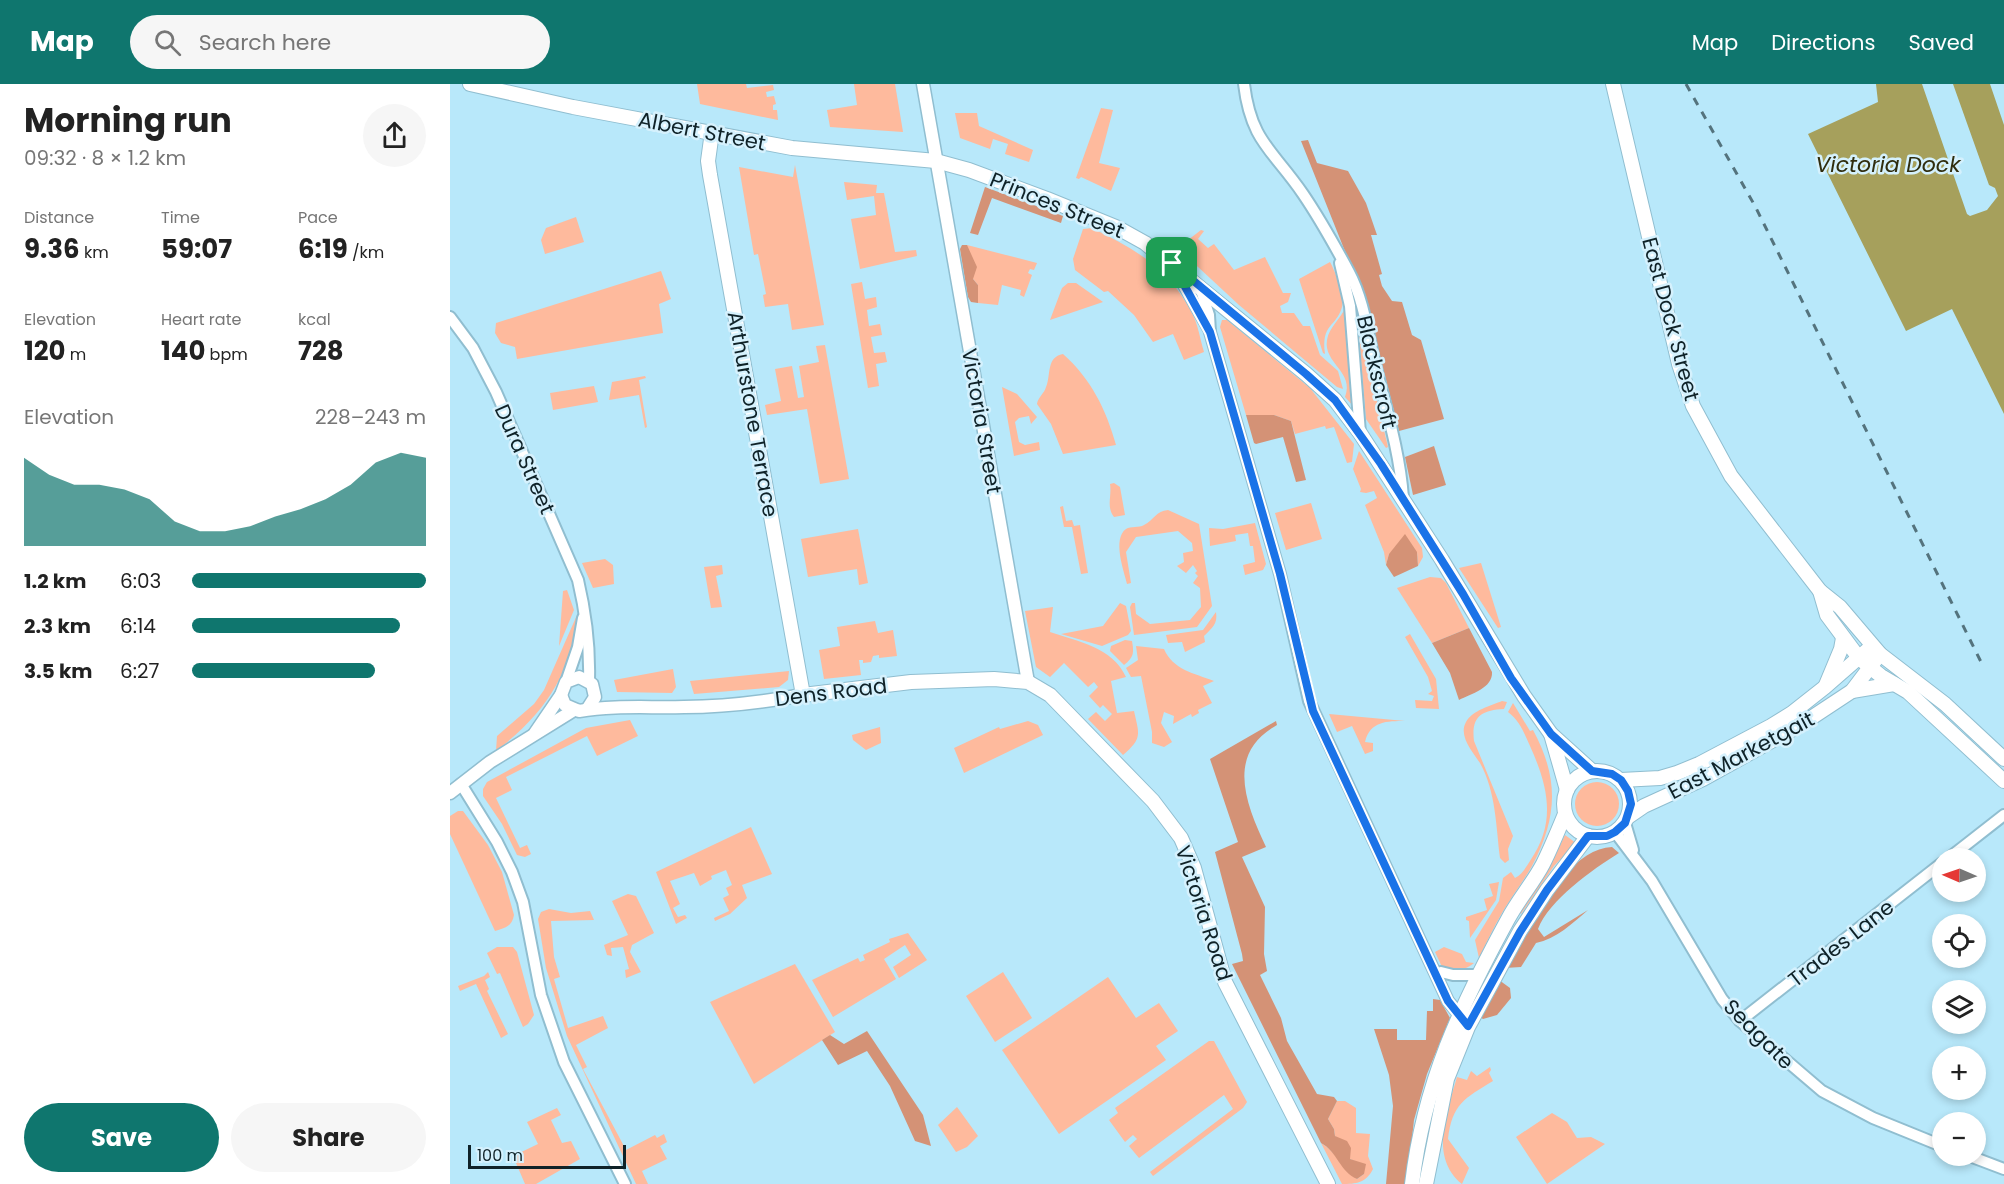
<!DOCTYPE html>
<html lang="en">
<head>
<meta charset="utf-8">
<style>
	body { margin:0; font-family:Poppins,sans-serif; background:#f6f6f6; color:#222; height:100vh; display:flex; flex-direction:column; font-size:22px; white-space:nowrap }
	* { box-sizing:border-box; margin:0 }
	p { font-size:20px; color:#767676 }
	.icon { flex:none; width:33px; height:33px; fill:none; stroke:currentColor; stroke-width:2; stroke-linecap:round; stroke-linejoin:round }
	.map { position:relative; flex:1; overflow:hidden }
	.details { display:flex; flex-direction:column; background:#fff; width:450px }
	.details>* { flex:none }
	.needle { width:39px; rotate:272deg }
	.buttons { position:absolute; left:1482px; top:764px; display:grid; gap:12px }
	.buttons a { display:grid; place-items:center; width:54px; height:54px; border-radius:50%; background:#fff; box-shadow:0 3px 9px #0003; font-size:30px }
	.scale { position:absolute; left:18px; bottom:15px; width:158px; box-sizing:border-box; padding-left:6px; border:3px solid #0f2228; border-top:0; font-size:16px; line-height:21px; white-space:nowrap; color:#0f2228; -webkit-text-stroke:4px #d5f1fd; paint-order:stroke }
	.pin { position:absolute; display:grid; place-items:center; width:51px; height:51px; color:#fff; margin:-26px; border-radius:12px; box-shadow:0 3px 9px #0006 }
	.round { display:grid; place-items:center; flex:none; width:63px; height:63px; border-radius:32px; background:#f6f6f6 }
	.headline { display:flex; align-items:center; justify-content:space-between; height:102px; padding:0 24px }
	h1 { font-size:33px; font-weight:700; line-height:45px }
	.figures { display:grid; grid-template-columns:repeat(3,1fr); gap:9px; height:102px; padding:6px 24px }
	.figures div { display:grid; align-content:center }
	.figures b { font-size:26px; font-weight:700 }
	.figures small { font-size:16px; font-weight:400 }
	.figures p { font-size:16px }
	.chart { height:168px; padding:12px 24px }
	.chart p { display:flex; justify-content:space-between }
	.chart svg { width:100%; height:108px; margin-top:6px; fill:#0f766e; opacity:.7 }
	.cta { display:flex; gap:12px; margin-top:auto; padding:12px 24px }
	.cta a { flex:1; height:69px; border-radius:36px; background:#0f766e; color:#fff; font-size:24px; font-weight:700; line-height:69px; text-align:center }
	.cta a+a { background:#f6f6f6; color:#222 }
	ul { padding:0 24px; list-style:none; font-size:20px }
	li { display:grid; grid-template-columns:96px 72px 1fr; align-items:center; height:45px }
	li i { height:15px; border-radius:8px; background:#0f766e }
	header { display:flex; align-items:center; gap:36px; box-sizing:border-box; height:84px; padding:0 30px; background:#0f766e; color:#fff }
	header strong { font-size:28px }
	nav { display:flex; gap:33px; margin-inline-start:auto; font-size:21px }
	.search { width:420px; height:54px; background:#f6f6f6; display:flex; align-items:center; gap:15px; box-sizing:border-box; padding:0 21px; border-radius:33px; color:#767676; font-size:22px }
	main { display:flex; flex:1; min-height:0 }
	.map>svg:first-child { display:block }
</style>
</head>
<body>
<header>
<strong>Map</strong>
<div class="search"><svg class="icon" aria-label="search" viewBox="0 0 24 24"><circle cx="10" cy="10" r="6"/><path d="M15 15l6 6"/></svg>Search here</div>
<nav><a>Map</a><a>Directions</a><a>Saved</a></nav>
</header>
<main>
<section class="details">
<div class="headline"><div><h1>Morning run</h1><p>09:32 · 8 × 1.2 km</p></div><a class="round"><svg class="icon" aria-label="share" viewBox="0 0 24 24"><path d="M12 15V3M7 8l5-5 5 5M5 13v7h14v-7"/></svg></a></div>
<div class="figures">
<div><p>Distance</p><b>9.36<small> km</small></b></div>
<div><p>Time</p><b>59:07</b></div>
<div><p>Pace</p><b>6:19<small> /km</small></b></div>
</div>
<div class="figures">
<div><p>Elevation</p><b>120<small> m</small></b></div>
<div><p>Heart rate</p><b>140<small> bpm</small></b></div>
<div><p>kcal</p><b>728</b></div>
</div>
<div class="chart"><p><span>Elevation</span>228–243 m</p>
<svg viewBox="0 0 160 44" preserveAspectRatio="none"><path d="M0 44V8L10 15L20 19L30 19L40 21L50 25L60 34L70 38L80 38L90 36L100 32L110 29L120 25L130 19L140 10L150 6L160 8V44z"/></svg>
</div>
<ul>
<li><b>1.2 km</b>6:03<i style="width:100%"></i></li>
<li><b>2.3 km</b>6:14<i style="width:89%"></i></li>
<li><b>3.5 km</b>6:27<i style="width:78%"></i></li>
</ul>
<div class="cta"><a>Save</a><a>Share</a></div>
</section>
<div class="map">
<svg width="1554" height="1100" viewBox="0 0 1554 1100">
	<rect width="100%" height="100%" fill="#b8e8fa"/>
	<g fill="#feba9d">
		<path d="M247 0H296L297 4 323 1 324 6 316 8 317 13 324 12 326 20 323 21V26H327L328 36 250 20Z"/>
		<path d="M404 0H445L453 48 380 43 377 26 407 21Z"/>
		<path d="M651 24 663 26 649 79 670 84 661 107 631 93 629 95 626 94Z"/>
		<path d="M505 29H527L529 42 583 66 579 78 555 70 558 60 543 55 540 65 510 54Z"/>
		<path d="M345 81 374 241 342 246 338 220 315 223 313 211 316 210 308 170 304 171 289 83 343 93Z"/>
		<path d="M394 98 427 101 426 109H434L445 168 466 166 467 172 410 185 401 135 426 131 424 112 397 116Z"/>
		<path d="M126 133 134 158 95 170 91 156 96 144Z"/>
		<path d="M642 144C685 165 719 184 742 229 748 240 750 255 754 268L734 276 723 250 703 258 684 231 658 207 654 208 625 186 623 175 633 145Z"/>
		<path d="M751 146 754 147 748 155 758 164 764 160 784 186 815 173 833 209H841L838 218 830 222 832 229H844L853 242H860L870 271 888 287 893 305 887 303 789 221 734 170 729 163Z"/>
		<path d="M517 161 587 179 584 186 580 185 578 189 582 191 574 213 570 211 571 206 552 201 548 221 528 219V201L523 195Z"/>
		<path d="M880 178C885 187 895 212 892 223 886 244 871 239 875 270L873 269 849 195Z"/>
		<path d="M211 187 221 215 209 220 213 249 67 275 65 263 51 259 45 249 46 239Z"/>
		<path d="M412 198 415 215 426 213 427 223 417 226 419 242 430 240 432 251 421 253 424 269 435 268 437 278 426 280 429 302 418 304 401 200Z"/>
		<path d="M618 199H626L653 218 600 236 612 204Z"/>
		<path d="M896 222 904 323 895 313C905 288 873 279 877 256 879 243 891 235 896 222Z"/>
		<path d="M772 236H777L860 304 904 360 902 378 897 379 884 343 876 345 875 342 845 350 841 337 824 331H796L770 243Z"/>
		<path d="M909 253H912L938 363 936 364 916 335Z"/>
		<path d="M375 261 399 395 370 400 357 325 317 331 315 321 331 317 325 285 342 282 348 314 354 313 349 282 369 278 366 262Z"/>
		<path d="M613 270C641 295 656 325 666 361L613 370 601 340 587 320C588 313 594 310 596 303 601 291 596 273 613 270Z"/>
		<path d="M195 292 196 294 189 296 197 343 195 344 189 311 159 316 162 298Z"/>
		<path d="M144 302 148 318 103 326 100 309Z"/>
		<path d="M552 303 567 310 587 333 581 340 579 332 569 334 565 338 569 358 575 361 589 358 590 366 564 372Z"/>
		<path d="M909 367 972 464 973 473 968 482 967 468 939 470 936 481 934 468 915 421 927 414 924 407 916 409 910 408 911 405 903 385Z"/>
		<path d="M664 399 670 403 675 431 664 433C656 423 662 412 660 400Z"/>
		<path d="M861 419 872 455 836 466 825 429Z"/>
		<path d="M613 422 616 437 622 436 624 442 630 441 638 489 631 490 622 443H614L610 423Z"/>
		<path d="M718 426 749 440 762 522 747 543 684 551 680 523 682 519H685L686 530 700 540 740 536 751 523 750 504 743 499 748 492 745 489 747 487 743 481 736 489 727 482 734 478 733 469 743 467 742 459 728 447 686 453 676 468 681 499 677 500C674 487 662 455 676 445 681 442 689 444 694 441 704 436 706 427 718 426Z"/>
		<path d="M805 439 816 480 813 486 795 491 793 481 805 478 803 462H800L798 449 785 451 786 457 760 462 759 444 773 445Z"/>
		<path d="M408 445 418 499 409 501 407 485 358 493 351 455Z"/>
		<path d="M155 475 163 481 164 500 143 504 132 479Z"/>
		<path d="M1031 479 1051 543 1048 544 1009 484Z"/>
		<path d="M272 481 273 490 266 492 272 523 261 524 254 483Z"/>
		<path d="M980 493 991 494 996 499 1019 544 982 559 947 504Z"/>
		<path d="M117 506 124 526 109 562 113 507Z"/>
		<path d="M670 519 676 522 681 547 678 551 652 562 611 550 653 542Z"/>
		<path d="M603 523 600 548C629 558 662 563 676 593L661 597 667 629 684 627C689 650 693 654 673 671L638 635 646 628 655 637 662 630 653 621 650 624 639 612 648 603 644 598 638 603 614 579 600 593 586 583 575 527Z"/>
		<path d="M766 528C768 540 762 544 754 552L755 558 735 568 732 558 718 559 716 551 753 546Z"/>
		<path d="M127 531C121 592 94 630 46 667L47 652 84 620 94 606Z"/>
		<path d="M425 537 428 549 443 546 447 572 429 574V571L423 572 421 578 413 579V576H409L411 591 374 595 369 566 390 562 387 543Z"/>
		<path d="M960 550 986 595 989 625 966 624 965 616 982 617 984 612 978 610 982 607 978 593 955 553Z"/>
		<path d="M675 556 682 557C684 569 684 573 674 581L660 567 661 562Z"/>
		<path d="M686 562 714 565C723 586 744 589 764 597L753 602 762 619 748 626 749 629 742 633 741 630 723 640 724 632 714 628 711 639 722 658 714 663 702 659V648L691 592 681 593 676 584 688 576Z"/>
		<path d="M223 585 226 603 222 609 167 608 164 596Z"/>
		<path d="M339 587 338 596 329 603 244 610 240 597Z"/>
		<path d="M1052 617 1057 618 1054 625C1031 626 1021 633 1024 657L1063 752 1058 765 1059 776 1055 779 1050 774C1046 742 1046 708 1030 679 1023 668 1008 652 1016 638 1023 626 1040 622 1052 617Z"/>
		<path d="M1063 619 1080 647 1083 646C1109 694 1108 733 1082 782 1073 798 1061 813 1052 829 1044 843 1036 859 1029 874L1025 856 1049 817 1053 794 1061 788 1065 794C1072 791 1076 783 1080 777 1107 738 1098 702 1080 662 1074 649 1070 637 1058 628Z"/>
		<path d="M879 630 955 637C937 637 920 637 915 658L923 659V667L915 670 902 642 887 648Z"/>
		<path d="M180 636 188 652 147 672 137 652 56 693 62 706 46 714 70 764 77 761 81 770 75 773 67 771 52 740 33 712V705L37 698 136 644Z"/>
		<path d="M578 637 588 641 593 651 514 689 504 664 549 643 550 645Z"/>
		<path d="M430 643 431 659 416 666 403 656 402 651Z"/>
		<circle cx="1147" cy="720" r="22"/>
		<path d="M8 727H13L38 761 52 788 64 831C62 842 56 844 45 847L0 750V732Z"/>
		<path d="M301 743 322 790 292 801 297 814 280 830 265 837 264 834 279 827 273 814 279 811 276 804 282 801 276 786 261 792 262 795 250 802 244 789 220 797 230 820 223 824 228 833 235 831 237 834 226 840 206 788Z"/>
		<path d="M1115 751 1126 759 1104 782 1071 830 1069 828 1101 780Z"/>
		<path d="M1049 798 1046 816 1020 854 1019 837 1016 836V833L1037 826 1034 815 1043 812 1039 800Z"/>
		<path d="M178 810 186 812 204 849 182 861 180 868 191 888 176 894 175 886 179 885 173 863 161 864 162 872 157 871 154 861 178 851 162 817Z"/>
		<path d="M99 825 121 829 140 827 144 836 101 837 104 873 110 893 104 895 118 944 153 932 158 944 126 961 137 983 133 985 176 1066 205 1051 207 1054 214 1050 217 1058 210 1062 217 1075 192 1087 198 1100H186L117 952 96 884 88 835 91 828Z"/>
		<path d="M458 849 477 876 449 894 443 883 461 871 455 861 434 875 446 895 383 933 362 896 408 874 410 878 415 876 413 871 440 858 439 855Z"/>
		<path d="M47 863H63L67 868 84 931 78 940 73 943 50 889 47 890 37 869Z"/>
		<path d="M994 863 1012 870 1016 878 1024 879C1015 887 1005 886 993 885L985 868Z"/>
		<path d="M345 880 385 948 304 1000 260 918Z"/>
		<path d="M38 888 40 893 35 896 39 905 37 907 58 950 51 954 26 900 10 907 8 902 34 892Z"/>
		<path d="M553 888 582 934 545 958 516 912Z"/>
		<path d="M658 893 686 934 709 919 728 947 706 962 716 976 609 1050 552 966Z"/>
		<path d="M759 957H764L797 1018 793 1024 703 1092 700 1088 783 1025 774 1011 689 1074 679 1062 687 1055 683 1051 675 1058 659 1036 668 1029 665 1024Z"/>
		<path d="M1040 983 1041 986 1039 989 1043 997C1015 1014 1002 1020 998 1055L1019 1084 1012 1100C979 1073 997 1028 1007 993L1017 996 1021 987 1027 992Z"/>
		<path d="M887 1017H895L906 1024V1049L920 1050 918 1072 923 1085C916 1099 906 1100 892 1100L871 1059C886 1067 892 1085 907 1095L914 1090 909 1079 900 1075V1064L885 1052 884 1045 878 1035Z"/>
		<path d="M507 1023 528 1052 517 1063 506 1068 488 1041Z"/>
		<path d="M107 1024 111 1031 101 1036 112 1059 121 1057 130 1075 86 1100H75L63 1072 88 1060 77 1038Z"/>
		<path d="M1102 1029 1117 1038 1127 1054 1141 1053 1155 1060 1097 1100 1066 1053Z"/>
	</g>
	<g fill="#d49276">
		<path d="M858 56 867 79 898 87 916 119 927 151H921L932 190 929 191 932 202 942 217 952 218 962 251 971 256 994 335 949 347 918 225 851 57Z"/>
		<path d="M535 103 613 132 611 139 542 114 528 151 520 149Z"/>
		<path d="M512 161H517L527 183 523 195 528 201V219L521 218 518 213 510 165Z"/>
		<path d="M796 331H824L841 337 856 396 846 398 833 353 806 360 804 359Z"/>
		<path d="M984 362 996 401 963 411 955 373Z"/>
		<path d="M955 450 967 468 968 482 944 493 936 481 939 470Z"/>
		<path d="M1019 544 1042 588C1043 604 1021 610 1009 616L1000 589 982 559Z"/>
		<path d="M826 637 827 641C775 670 796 720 816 763L792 773 815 823 814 870 817 887 810 891 831 934 837 957 867 1010 884 1013 887 1017 878 1035 884 1045 885 1052 897 1057 901 1064 900 1075 916 1080 914 1090 907 1095C890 1088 887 1067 871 1059L782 880 793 877 792 870 765 768 788 758 760 675Z"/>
		<path d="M1162 763 1169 769C1143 785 1099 816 1088 845L1094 853 1138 826C1123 839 1106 855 1086 859L1071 883 1055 884C1076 849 1116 764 1162 763Z"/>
		<path d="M1049 896 1060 904 1061 914 1047 931 1033 935 1030 933Z"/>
		<path d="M983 915 990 916 1000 934 977 990 964 1036 957 1100H936L943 1022 939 991 924 945H947V956H976L977 927H983Z"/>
		<path d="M417 947 473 1031 481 1062 465 1057 440 1002 417 967 388 981 372 956 380 951 394 960Z"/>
	</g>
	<path fill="#a6a05c" d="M1426 0H1472L1517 130 1520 132 1537 126 1548 112 1545 104 1539 101 1503 0H1540L1554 41V330L1502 225 1456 247 1358 50 1428 18Z"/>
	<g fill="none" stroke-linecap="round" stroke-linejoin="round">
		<g stroke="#90bed0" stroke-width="14">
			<g id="tertiary">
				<path d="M794 0C801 58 823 66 853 110 870 135 885 162 899 188 914 216 918 251 925 280 936 324 950 369 953 414"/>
				<path d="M890 179 900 222 910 349"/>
				<path d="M725 185 760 247"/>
				<path d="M750 203 759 231 760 248 830 490 859 617 998 917 1013 935"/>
				<path d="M0 233 23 264 46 308 128 496C136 530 140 561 139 596"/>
				<path d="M116 598 128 563 133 534"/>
				<path d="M11 700 47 758 62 788 73 818 91 911 114 978 175 1100"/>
				<path d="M1175 739 1183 766"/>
				<path d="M1165 748 1202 797 1272 915 1290 937 1372 1007 1423 1034 1492 1062"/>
				<path d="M1499 774 1554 731"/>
				<path d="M991 888 1003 891H1028"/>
				<path d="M1290 937 1492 779"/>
				<path d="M1517 1071 1554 1085"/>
			</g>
		</g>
		<g stroke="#90bed0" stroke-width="15">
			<g id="secondary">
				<path d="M473 0 578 598"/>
				<path d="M111 611 115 621 129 627C164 621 199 624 234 623 274 623 314 618 353 611"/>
				<path d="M85 649 111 611 116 598 129 593 142 600 145 613 138 624"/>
				<path d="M0 709 40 678 124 626"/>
			</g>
		</g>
		<g stroke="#90bed0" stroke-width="16">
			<g id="primary">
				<path d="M20 0 123 23 342 64 486 77 519 86 597 115 668 144 695 159 856 290 885 316 910 349 992 476 1074 612 1101 650 1142 687"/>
				<path d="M262 48 258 77 260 91 353 611 461 598 544 595 578 598 600 611 703 717 731 754 744 784 775 898 878 1100"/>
				<path d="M1376 601 1391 565 1393 554"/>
				<path d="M1402 607 1444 600"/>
				<path d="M1101 650 1117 706"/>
				<circle cx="1147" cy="720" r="33"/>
				<path d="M1171 696 1210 694 1227 689 1249 680 1321 642 1342 629 1375 603 1422 562"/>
				<path d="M1178 733 1194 722 1253 695 1352 640 1402 607 1430 570"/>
				<path d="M962 1100C974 999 1010 923 1058 835 1068 816 1083 799 1093 780 1101 764 1108 747 1115 730"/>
				<path d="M976 1100 997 995 1018 943 1070 847 1097 806 1138 752"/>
			</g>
		</g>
		<g stroke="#90bed0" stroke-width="16">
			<g id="trunk">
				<path d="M1163 0 1229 280 1243 322 1281 392 1370 507 1390 523 1430 570 1495 620 1554 675"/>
				<path d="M1370 507 1377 531 1409 574 1431 592 1458 608 1554 697"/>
			</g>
		</g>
		<use href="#tertiary" stroke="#fff" stroke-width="10"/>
		<use href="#secondary" stroke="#fff" stroke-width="12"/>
		<use href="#primary" stroke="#fff" stroke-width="14"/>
		<use href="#trunk" stroke="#fff" stroke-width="14"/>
		<path stroke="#54737d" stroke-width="3" stroke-dasharray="8 8" stroke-linecap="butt" d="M1236 0 1305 122 1534 584"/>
	</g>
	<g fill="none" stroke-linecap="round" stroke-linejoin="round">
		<g stroke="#fff" stroke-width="12">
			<path id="route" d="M722 179 856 290 885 316 931 380 1013 510 1061 594 1101 650 1142 687 1162 690 1171 696 1178 707 1181 720 1175 739 1165 748 1157 752H1138L1097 806 1070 848 1018 942 998 917 863 627 830 490 760 248Z"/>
		</g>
		<use href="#route" stroke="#1a73e8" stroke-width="8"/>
	</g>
	<g text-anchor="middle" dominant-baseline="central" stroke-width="5" stroke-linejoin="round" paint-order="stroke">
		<g font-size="21" fill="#0f2228" stroke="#d5f1fd">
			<text transform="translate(252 47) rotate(11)">Albert Street</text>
			<text transform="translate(607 121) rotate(22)">Princes Street</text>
			<text transform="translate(1221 235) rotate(75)">East Dock Street</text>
			<text transform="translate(927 288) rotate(77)">Blackscroft</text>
			<text transform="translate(303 330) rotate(80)">Arthurstone Terrace</text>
			<text transform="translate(532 337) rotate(80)">Victoria Street</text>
			<text transform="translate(75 375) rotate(66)">Dura Street</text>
			<text transform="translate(381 608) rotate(-7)">Dens Road</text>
			<text transform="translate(1291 671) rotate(-28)">East Marketgait</text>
			<text transform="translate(754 829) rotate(72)">Victoria Road</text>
			<text transform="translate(1391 859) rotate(-38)">Trades Lane</text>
			<text transform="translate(1309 950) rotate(45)">Seagate</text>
		</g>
		<g font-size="22" font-style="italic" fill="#302d0e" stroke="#d5f1fd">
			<text x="1438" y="80">Victoria Dock</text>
		</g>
	</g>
</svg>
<div class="buttons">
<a><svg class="needle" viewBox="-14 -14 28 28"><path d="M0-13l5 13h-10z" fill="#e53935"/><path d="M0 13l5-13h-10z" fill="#767676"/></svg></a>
<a><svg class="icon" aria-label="locate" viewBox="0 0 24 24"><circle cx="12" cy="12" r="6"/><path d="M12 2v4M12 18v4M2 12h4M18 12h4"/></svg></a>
<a><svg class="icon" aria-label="layers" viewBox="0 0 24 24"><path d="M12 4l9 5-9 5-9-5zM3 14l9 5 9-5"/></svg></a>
<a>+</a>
<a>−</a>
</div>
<div class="scale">100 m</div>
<div class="pin" style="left:722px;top:179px;background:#1e9e55"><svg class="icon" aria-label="arrive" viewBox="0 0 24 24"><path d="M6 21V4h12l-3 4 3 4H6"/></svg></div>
</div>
</main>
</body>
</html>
